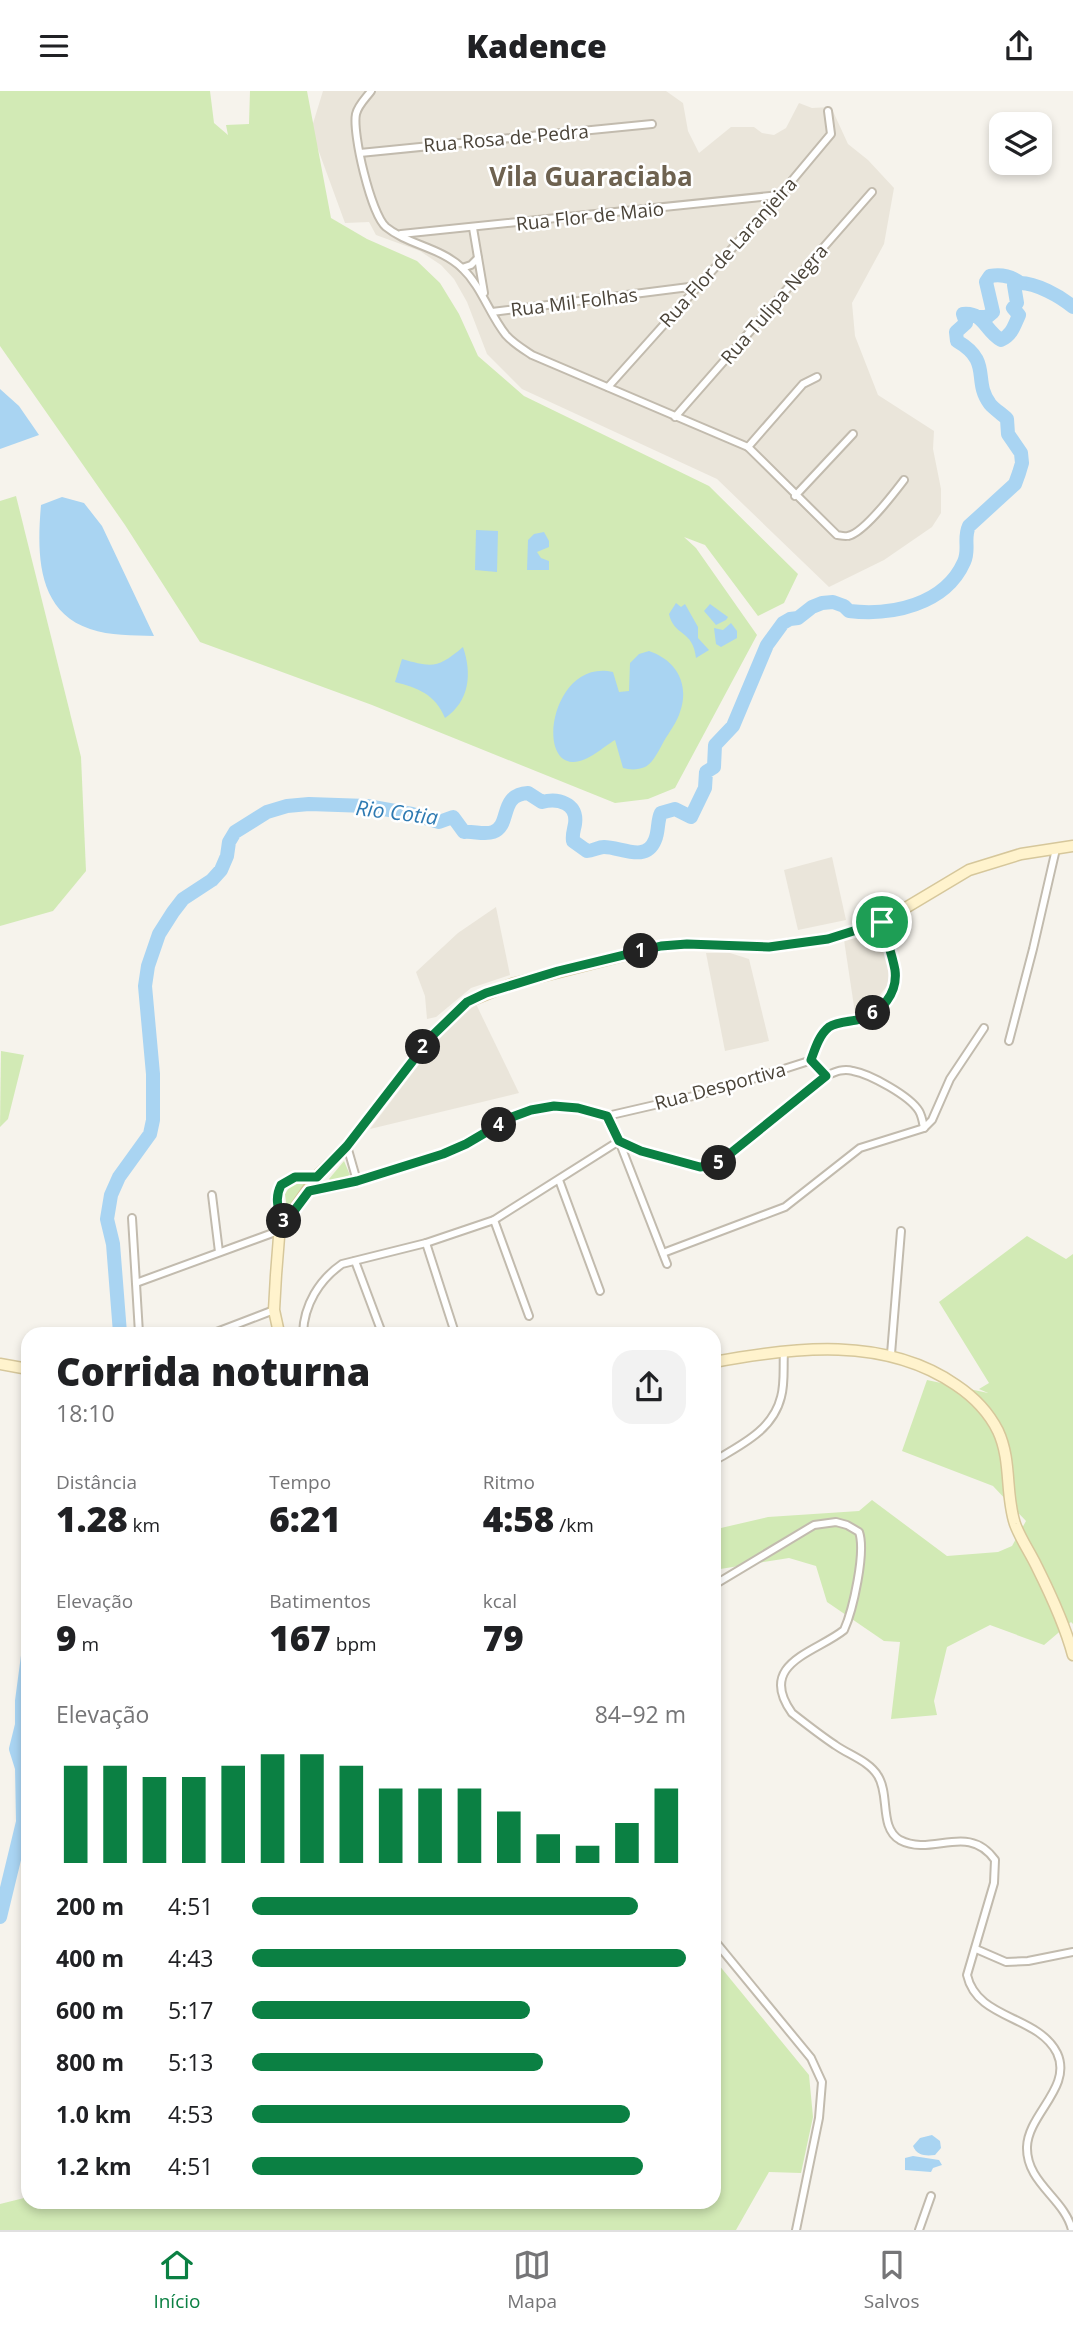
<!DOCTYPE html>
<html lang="pt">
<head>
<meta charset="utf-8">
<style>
	body { margin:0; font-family:"Open Sans",sans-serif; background:#f2f2f2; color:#202124; height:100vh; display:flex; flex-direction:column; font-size:26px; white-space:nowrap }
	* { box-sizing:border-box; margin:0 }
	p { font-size:23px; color:#757577 }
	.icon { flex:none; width:38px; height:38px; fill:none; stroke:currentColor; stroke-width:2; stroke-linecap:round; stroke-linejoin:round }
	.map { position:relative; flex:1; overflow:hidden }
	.panel { position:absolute; left:21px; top:1236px; width:700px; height:882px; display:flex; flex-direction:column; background:#fff; border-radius:21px; box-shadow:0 4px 10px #0003 }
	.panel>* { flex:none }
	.controls { position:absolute; left:989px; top:21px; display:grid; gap:14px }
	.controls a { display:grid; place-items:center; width:63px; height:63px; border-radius:14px; background:#fff; box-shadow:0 4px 10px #0003; font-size:35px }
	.pin { position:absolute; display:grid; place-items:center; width:60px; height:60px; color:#fff; margin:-30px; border:4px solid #fff; border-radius:50%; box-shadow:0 2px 7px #0007 }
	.km { position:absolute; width:35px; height:35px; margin:-18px; border-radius:50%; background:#222; color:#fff; font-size:19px; line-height:35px; text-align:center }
	.round { display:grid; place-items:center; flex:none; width:74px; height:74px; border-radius:21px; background:#f2f2f2 }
	.summary { display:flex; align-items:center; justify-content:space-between; height:119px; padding:0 35px }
	h1 { font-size:38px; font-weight:800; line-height:52px }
	.figures { display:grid; grid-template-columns:repeat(3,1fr); gap:10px; height:119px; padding:7px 35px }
	.figures div { display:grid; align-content:center }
	.figures b { font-size:35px; font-weight:800 }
	.figures small { font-size:19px; font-weight:400 }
	.figures p { font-size:19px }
	.chart { height:196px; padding:14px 35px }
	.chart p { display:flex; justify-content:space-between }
	.chart svg { width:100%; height:126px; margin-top:7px; stroke:#0b8043; stroke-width:6 }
	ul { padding:0 35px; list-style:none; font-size:23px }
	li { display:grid; grid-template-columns:112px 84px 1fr; align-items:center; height:52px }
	li i { height:18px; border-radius:9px; background:#0b8043 }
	header { display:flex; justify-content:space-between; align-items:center; height:91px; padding:0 35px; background:#fff; font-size:32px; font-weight:800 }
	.dock { display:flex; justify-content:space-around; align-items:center; height:98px; border-top:2px solid #e0e0e0; background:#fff; font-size:19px; color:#757577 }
	.dock a { display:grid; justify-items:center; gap:4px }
	.dock .active { color:#0b8043 }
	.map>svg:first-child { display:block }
</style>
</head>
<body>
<header><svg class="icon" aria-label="menu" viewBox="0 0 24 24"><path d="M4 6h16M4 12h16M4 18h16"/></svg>Kadence<svg class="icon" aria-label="share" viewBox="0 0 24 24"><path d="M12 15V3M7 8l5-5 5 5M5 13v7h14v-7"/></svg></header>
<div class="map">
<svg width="1073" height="2139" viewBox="0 0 1073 2139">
	<rect width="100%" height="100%" fill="#f6f3ec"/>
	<g fill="#eae5da">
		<path d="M323 0H666L683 12 688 40 699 62 731 36H754L762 42 774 44 786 37 799 12 812 17 831 16 848 53 868 69 894 97 884 153 852 212 855 245 878 304 934 340 933 358 941 398V422L932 436 884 469 829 496 717 388 522 298 487 263 467 211 454 188 441 174 420 160 376 144 369 131 345 132 311 39Z"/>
		<path d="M832 766 846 829 798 839 784 779Z"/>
		<path d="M496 816 510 884 471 897 436 926 427 928 425 905 416 881 458 842Z"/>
		<path d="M881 843 891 890 871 915 855 922 844 849Z"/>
		<path d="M706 862H730L749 868 769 950 725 960Z"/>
		<path d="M476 913 519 1002 370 1038 429 960 452 933Z"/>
	</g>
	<g fill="#d2eab5">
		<path d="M0 0H210L214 32 228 44 226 34 249 33 250 0H307L331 127 367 148 417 170 440 192 459 223 478 265 524 305 709 395 798 483 784 512 758 525 705 454 684 446 696 457 757 544 675 697 648 708 615 712 372 614 200 551 125 434 0 255Z"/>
		<path d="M16 405 81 666 86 780 53 820 0 835V410Z"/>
		<path d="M1 960 24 964 8 1028 0 1036Z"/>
		<path d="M344 1070 350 1084 332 1091 329 1088Z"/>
		<path d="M292 1092H306L287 1118 285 1103Z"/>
		<path d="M1027 1145 1066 1168 1073 1163V1533L1071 1531 1044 1554 990 1534 947 1556 934 1610 937 1624 891 1628 900 1551 884 1550 827 1511 816 1475 789 1467 714 1479V1428L721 1437 768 1426 859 1420 872 1409 947 1465 998 1461 1012 1455 1026 1430 993 1395 902 1360 927 1289 988 1302 979 1298 989 1292 939 1211Z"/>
		<path d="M714 1868 809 1984 813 2026 801 2082 769 2081 736 2139H0V2113L28 2106V2110H714Z"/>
	</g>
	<g fill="#a9d4f2">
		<path d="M0 298 19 315 39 344 0 358Z"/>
		<path d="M62 406 84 412 102 435 154 545C133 544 110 545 90 538 36 520 37 461 41 414Z"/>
		<path d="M476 439 498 440 497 481 475 479Z"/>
		<path d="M544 441 549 450V456L537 461 541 467 549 470V479H527L528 449 534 443Z"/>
		<path d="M676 512 681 516 685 513 698 536V547L709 559 696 567C693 538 674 546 669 523Z"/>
		<path d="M710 513 728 526 726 529 716 534 704 520Z"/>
		<path d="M731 532 737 540V547L721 556 716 553 714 537 723 539Z"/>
		<path d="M463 556C472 582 470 610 445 627 435 603 418 597 395 591L402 568C433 577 438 577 463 556Z"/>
		<path d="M649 560C676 569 690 593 680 621 677 631 670 640 664 650 659 659 654 671 645 676 638 679 630 679 623 677L615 649C603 656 587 672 572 671 535 668 555 567 613 581L619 601 629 600 630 572 639 563Z"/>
		<path d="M932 2044 940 2050 941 2057 935 2064C926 2065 917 2065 913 2055L920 2047Z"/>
		<path d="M913 2065 939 2069 942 2074 933 2077 931 2081 905 2079V2067Z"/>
	</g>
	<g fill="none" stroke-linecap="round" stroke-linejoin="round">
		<g stroke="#a9d4f2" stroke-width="14">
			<path d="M978 226H987L993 221 986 191 990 185C1001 183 1011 185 1020 192 1036 192 1060 205 1073 216"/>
			<path d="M120 1242 113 1153 107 1128 111 1104 119 1086 150 1043 153 1029V983L145 895 148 875 159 843 173 821 183 808 212 789 221 779 227 765 229 751 235 741 267 721 287 715 309 713 367 715 412 723 439 731 453 726 464 741C473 740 485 744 493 741 512 734 498 704 528 702L542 711C558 707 578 712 575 733 574 739 572 743 573 750L587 760C593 760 598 756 604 756 621 756 646 772 655 749 659 740 657 730 661 722L675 718 691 726 705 697 706 681 714 676 715 654 733 635 767 554 783 532 790 528 798 527 812 516 822 512 833 511 844 515 849 520C891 525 945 514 964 471 970 458 963 448 969 435L1015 393 1019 382 1022 372 1021 362 1008 343 1007 328C1002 323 994 318 990 313 972 289 993 271 957 250L956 241 966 232 963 223C984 221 985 240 1001 249 1012 244 1014 235 1019 224L1013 217 1017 212 1014 194 1020 192"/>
			<path d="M0 1826 23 1731 22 1677 16 1658 22 1634V1610L28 1565"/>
		</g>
		<g stroke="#c2bbae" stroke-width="10">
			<g id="street">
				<path d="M371 0C366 7 358 14 356 23 352 42 371 123 386 136 408 154 440 156 462 177 482 196 489 223 506 244 513 252 523 258 532 264L748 356 837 444C838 444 847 446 848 445 864 442 894 402 904 389"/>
				<path d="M360 62 652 33"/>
				<path d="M473 137 484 202"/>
				<path d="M401 143 780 104"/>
				<path d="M462 177 471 174 478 167"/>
				<path d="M492 221 697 195"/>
				<path d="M608 296 780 104 831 43 828 20"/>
				<path d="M675 326 872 101"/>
				<path d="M748 356 803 293 817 286"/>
				<path d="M795 405 853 343"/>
				<path d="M1009 950 1033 858 1056 758"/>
				<path d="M812 969 821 946 830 935 869 924 882 915 893 902 895 879 882 831"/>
				<path d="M607 1025 715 1000 812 969 826 985"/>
				<path d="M347 1055 357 1090"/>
				<path d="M559 1089 600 1200"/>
				<path d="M309 1100 357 1090 443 1063 466 1053 512 1026 531 1019 554 1015 578 1017 607 1025 619 1050 667 1173"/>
				<path d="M212 1104 219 1161"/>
				<path d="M132 1127 139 1242"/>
				<path d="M494 1129 529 1225"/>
				<path d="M285 1132C278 1119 274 1108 281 1094L295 1086 317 1085"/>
				<path d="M426 1152 455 1242"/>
				<path d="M663 1162 785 1116 860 1057 924 1037 932 1029 950 988 984 937"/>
				<path d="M355 1170 382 1242"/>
				<path d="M136 1192 281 1139"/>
				<path d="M214 1242 274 1219"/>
				<path d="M303 1242C304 1214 319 1189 342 1173L426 1152 494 1129 619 1050C638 1059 689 1079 709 1076 715 1075 719 1072 724 1069L826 985C835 981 843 977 853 980 870 983 910 1005 919 1020 922 1025 923 1032 924 1037"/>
				<path d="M891 1263 901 1140"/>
				<path d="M714 1370C741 1354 773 1339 781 1306 785 1292 783 1276 784 1261"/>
				<path d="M714 1494 814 1434 836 1431 847 1434 859 1441C866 1461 853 1519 844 1539 817 1561 756 1572 792 1622 806 1633 820 1644 835 1654 849 1664 869 1670 878 1685 890 1704 879 1737 900 1749 932 1766 968 1731 995 1769L994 1792 967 1884C977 1929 1038 1924 1057 1962 1073 1996 1028 2023 1027 2056 1026 2092 1065 2108 1072 2139"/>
				<path d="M714 1849 811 1967 822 1991 819 2027 796 2139"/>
				<path d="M976 1858 1006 1871 1028 1870 1073 1861"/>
				<path d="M919 2139 931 2105"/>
			</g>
		</g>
		<g stroke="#d6c79b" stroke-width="13">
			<g id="secondary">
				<path d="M279 1242 274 1219 276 1184 279 1146 285 1132 317 1085 347 1055 432 945 467 911 512 893 661 855 687 853 769 856 828 848 882 831 969 779 1021 763 1073 755"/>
				<path d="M714 1271C794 1256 885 1245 956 1294 974 1306 988 1320 998 1340 1012 1370 1005 1403 1015 1433 1021 1449 1030 1461 1037 1476 1051 1504 1065 1534 1073 1564"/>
				<path d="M0 1273 28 1278"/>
			</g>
		</g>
		<use href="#street" stroke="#fff" stroke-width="6"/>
		<use href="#secondary" stroke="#fff3cd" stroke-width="10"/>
	</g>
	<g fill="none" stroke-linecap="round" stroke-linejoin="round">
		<g stroke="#fff" stroke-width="14">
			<path id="route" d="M882 831C886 847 892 863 895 879 898 902 882 921 861 928 851 931 838 930 829 936 819 944 815 958 811 969L826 985 716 1074 700 1076 641 1060 619 1050 607 1025 578 1017 554 1015 531 1019 512 1026 466 1053 443 1063 357 1090 309 1100 285 1132C278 1119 274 1108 281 1094L295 1086H317L347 1055 432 945 467 911 486 902 558 880 661 855 687 853 769 856 828 848Z"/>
		</g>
		<use href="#route" stroke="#0b8043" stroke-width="9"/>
	</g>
	<g text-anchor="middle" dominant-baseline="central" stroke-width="5" stroke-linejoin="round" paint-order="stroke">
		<g font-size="19" fill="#4b4439" stroke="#fff">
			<text transform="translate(506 47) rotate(-5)">Rua Rosa de Pedra</text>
			<text transform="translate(590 125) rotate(-6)">Rua Flor de Maio</text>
			<text transform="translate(728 161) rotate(-48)">Rua Flor de Laranjeira</text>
			<text transform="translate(574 211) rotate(-7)">Rua Mil Folhas</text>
			<text transform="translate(774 213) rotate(-49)">Rua Tulipa Negra</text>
			<text transform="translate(720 995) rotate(-15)">Rua Desportiva</text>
		</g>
		<g font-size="21" font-style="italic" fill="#2e7ab2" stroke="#fff">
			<text transform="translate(397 721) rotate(7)">Rio Cotia</text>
		</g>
		<g font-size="26" font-weight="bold" fill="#6e6250" stroke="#fff">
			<text x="591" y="85">Vila Guaraciaba</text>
		</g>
	</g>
</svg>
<div class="controls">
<a><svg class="icon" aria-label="layers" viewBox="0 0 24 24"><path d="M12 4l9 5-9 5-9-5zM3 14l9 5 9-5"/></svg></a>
</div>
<div class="pin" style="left:882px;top:831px;background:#1e9e55"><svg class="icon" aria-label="arrive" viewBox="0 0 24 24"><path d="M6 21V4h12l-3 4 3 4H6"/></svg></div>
<b class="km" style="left:641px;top:860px">1</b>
<b class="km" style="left:423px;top:956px">2</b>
<b class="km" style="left:284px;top:1130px">3</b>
<b class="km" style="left:499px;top:1034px">4</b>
<b class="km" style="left:719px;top:1072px">5</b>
<b class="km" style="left:873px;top:922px">6</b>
<section class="panel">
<div class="summary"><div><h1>Corrida noturna</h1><p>18:10</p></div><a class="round"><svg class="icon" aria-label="share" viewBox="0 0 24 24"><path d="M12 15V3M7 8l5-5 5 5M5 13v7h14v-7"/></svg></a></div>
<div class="figures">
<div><p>Distância</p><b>1.28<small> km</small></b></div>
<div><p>Tempo</p><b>6:21</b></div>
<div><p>Ritmo</p><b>4:58<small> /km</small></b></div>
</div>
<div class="figures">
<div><p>Elevação</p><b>9<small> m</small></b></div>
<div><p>Batimentos</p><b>167<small> bpm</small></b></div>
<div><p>kcal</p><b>79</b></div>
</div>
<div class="chart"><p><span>Elevação</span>84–92 m</p>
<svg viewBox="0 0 160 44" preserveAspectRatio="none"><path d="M5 44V10M15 44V10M25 44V14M35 44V14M45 44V10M55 44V6M65 44V6M75 44V10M85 44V18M95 44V18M105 44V18M115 44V26M125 44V34M135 44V38M145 44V30M155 44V18"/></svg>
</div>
<ul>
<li><b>200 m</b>4:51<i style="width:89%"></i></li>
<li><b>400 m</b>4:43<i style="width:100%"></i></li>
<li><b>600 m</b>5:17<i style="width:64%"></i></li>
<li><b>800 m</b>5:13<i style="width:67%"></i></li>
<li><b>1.0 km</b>4:53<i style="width:87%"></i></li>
<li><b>1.2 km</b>4:51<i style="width:90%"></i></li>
</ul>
</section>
</div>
<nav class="dock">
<a class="active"><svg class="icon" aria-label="home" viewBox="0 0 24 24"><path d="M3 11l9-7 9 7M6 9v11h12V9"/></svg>Início</a>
<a><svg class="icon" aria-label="map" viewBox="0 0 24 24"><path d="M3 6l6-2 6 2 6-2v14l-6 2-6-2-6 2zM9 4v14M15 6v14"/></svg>Mapa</a>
<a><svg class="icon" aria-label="saved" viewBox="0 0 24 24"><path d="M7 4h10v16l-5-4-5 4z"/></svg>Salvos</a>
</nav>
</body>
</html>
